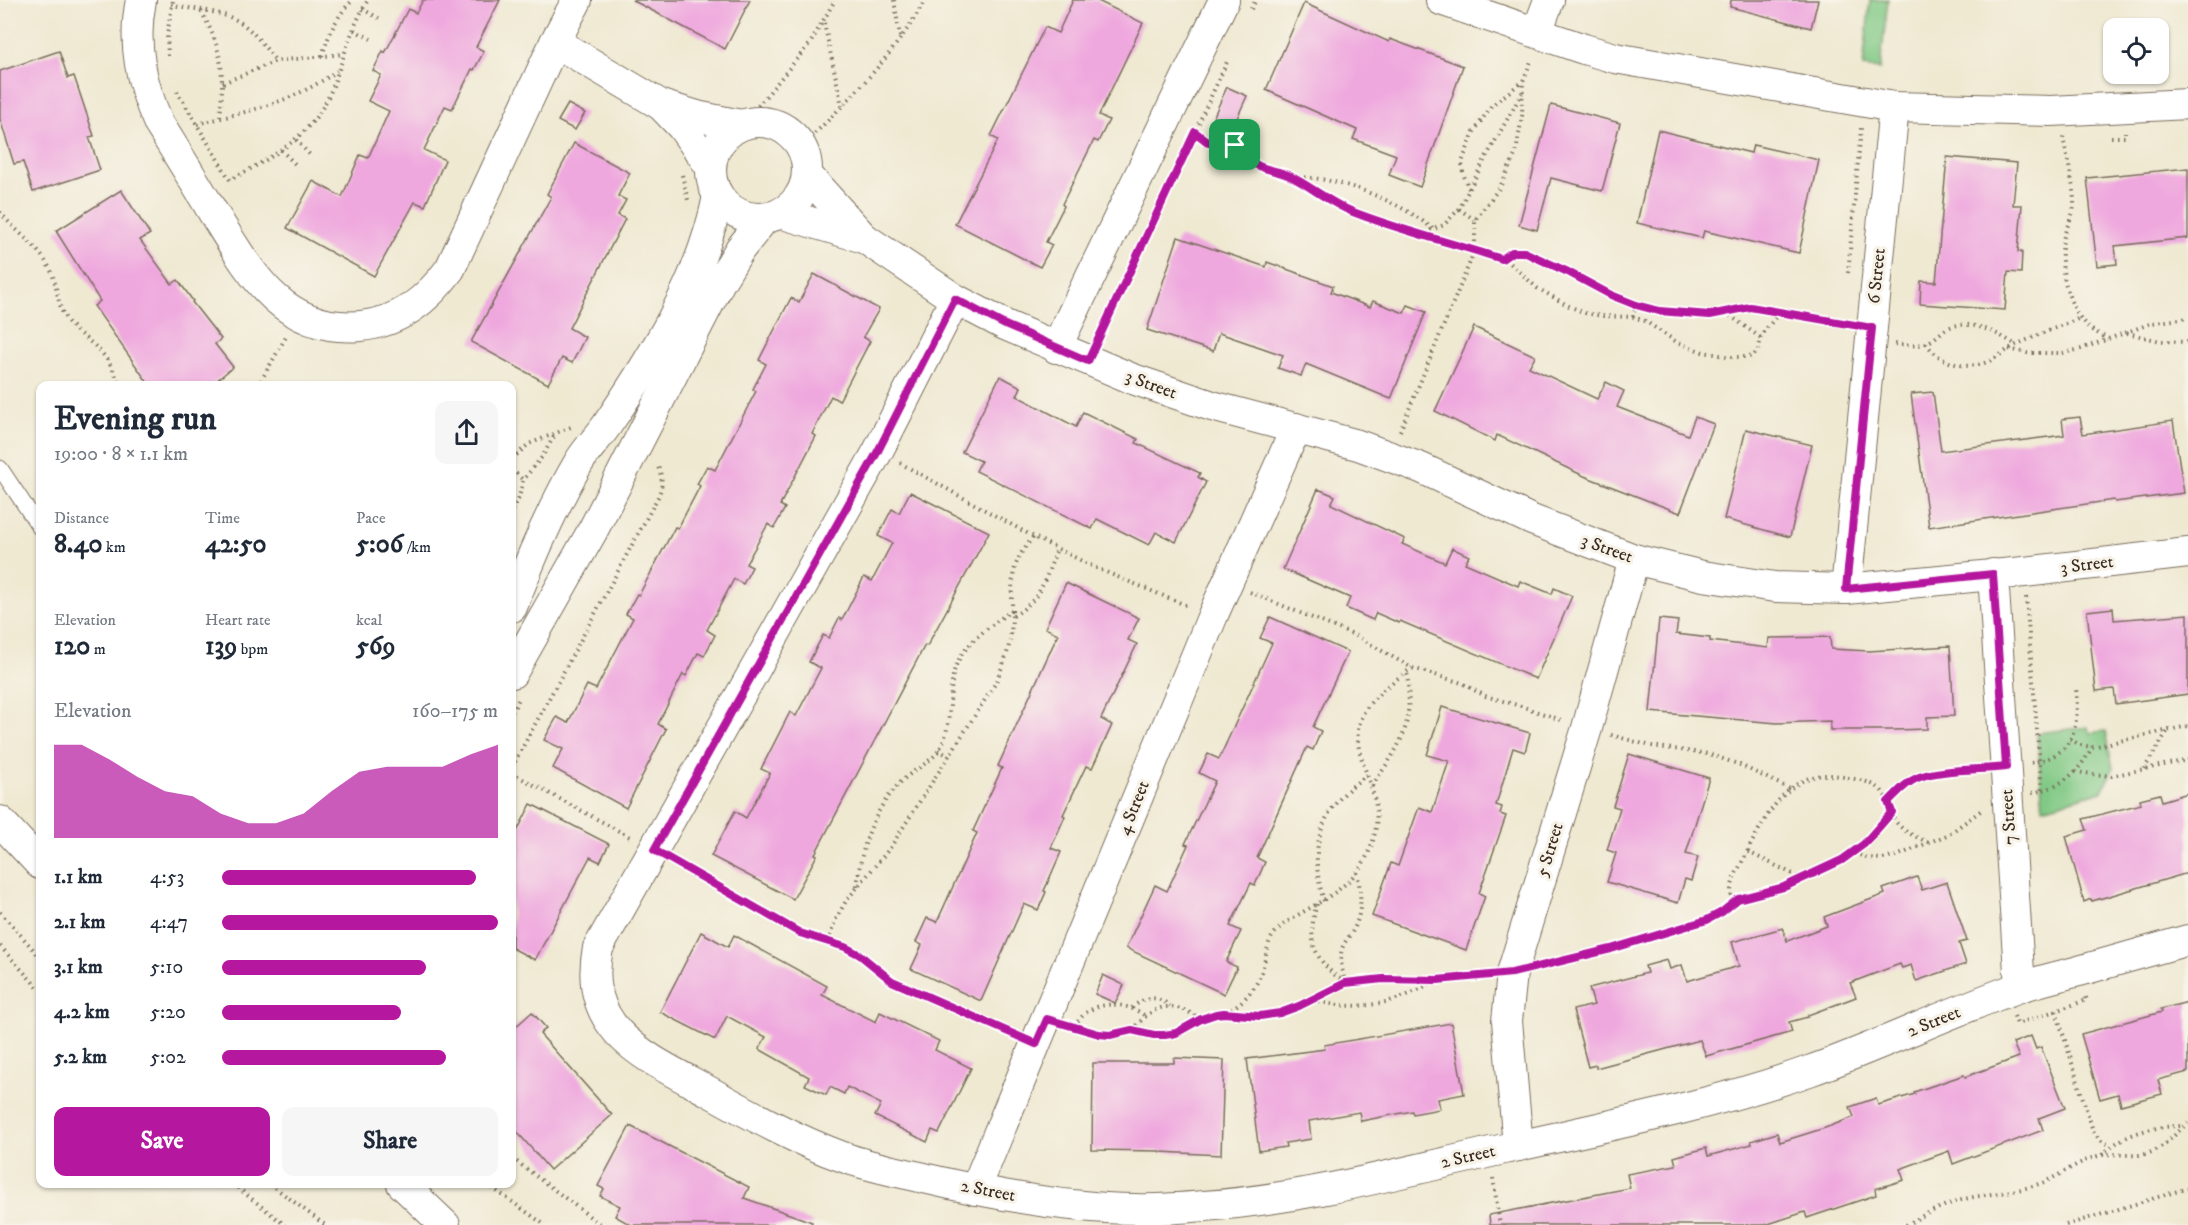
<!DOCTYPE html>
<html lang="en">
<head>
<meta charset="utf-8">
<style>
	body { margin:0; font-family:"IM FELL DW Pica",serif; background:#f6f6f7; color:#1f2937; height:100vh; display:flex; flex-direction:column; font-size:22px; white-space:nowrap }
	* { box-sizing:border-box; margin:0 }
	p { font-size:20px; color:#747a83 }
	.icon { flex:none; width:33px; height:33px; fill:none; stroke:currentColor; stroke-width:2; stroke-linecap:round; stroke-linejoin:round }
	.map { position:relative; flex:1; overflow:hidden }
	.sheet { position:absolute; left:36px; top:381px; width:480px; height:807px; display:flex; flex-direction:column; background:#fff; border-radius:12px; box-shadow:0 2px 4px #0004 }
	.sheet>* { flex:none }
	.tools { position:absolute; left:2103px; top:18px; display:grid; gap:12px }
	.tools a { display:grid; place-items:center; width:66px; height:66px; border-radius:12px; background:#fff; box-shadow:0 2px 4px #0004; font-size:30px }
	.pin { position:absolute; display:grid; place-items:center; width:51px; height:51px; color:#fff; margin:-26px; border-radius:12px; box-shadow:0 3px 9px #0006 }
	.round { display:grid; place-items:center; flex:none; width:63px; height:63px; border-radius:12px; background:#f6f6f7 }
	.overview { display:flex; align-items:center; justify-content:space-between; height:102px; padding:0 18px }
	h1 { font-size:33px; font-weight:800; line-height:45px }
	.stats { display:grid; grid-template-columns:repeat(3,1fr); gap:9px; height:102px; padding:6px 18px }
	.stats div { display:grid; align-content:center }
	.stats b { font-size:26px; font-weight:800 }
	.stats small { font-size:16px; font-weight:400 }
	.stats p { font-size:16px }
	.chart { height:168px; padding:12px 18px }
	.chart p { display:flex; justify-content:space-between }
	.chart svg { width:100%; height:108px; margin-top:6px; fill:#b5179e; opacity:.7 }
	.button { display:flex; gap:12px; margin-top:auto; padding:12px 18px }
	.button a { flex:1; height:69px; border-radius:12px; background:#b5179e; color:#fff; font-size:24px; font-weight:800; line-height:69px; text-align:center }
	.button a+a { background:#f6f6f7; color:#1f2937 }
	ul { padding:0 18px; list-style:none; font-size:20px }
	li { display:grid; grid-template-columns:96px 72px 1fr; align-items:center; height:45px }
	li i { height:15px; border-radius:8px; background:#b5179e }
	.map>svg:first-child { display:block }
</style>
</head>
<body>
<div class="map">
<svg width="2188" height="1225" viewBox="0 0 2188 1225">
	<rect width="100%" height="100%" fill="#f7f3e8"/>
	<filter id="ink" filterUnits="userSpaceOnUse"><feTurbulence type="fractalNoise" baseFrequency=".0167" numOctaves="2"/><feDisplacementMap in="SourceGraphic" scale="12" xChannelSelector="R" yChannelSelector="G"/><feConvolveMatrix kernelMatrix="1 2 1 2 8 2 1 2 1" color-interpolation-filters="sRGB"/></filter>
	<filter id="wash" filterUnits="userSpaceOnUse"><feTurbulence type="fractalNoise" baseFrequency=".008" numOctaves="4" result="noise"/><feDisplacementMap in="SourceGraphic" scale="24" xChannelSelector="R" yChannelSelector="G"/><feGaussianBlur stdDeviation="1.35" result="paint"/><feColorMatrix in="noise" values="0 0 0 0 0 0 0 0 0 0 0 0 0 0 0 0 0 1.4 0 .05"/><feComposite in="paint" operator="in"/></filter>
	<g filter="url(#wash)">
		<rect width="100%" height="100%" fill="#efe9d2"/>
		<g fill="#81c985" stroke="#5e7a52" stroke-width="1.5">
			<path d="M1870 0H1888L1880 69 1863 67Z"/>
			<path d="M2088 727 2089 733 2106 731 2113 769 2102 791 2043 808 2037 733Z"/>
		</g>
		<g id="blocks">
			<g fill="#efa8de">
				<path d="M423 0H500L476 47 484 51 474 70 472 69 452 109 445 106 424 150 445 160 425 206 415 202 374 276 287 228 313 181 342 197 360 155 368 158 389 111 368 101 381 75 373 71 383 51 385 53 408 9 416 13Z"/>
				<path d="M632 0H750L725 49Z"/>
				<path d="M1073 0H1096L1143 23 1099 115 1109 120 1098 142 1094 140 1062 204 1064 206 1046 242 1052 245 1040 267 955 224 998 140 991 136 1045 27 1058 33Z"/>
				<path d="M1731 0H1818L1811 28 1730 7Z"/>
				<path d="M1304 3 1389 42 1390 39 1463 66 1420 187 1389 175 1396 155 1353 139 1357 130 1266 90Z"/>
				<path d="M59 51 68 78 74 76 94 136 89 137 100 170 33 192 23 162 14 164 0 119V71Z"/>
				<path d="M1227 87 1247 96 1233 127 1213 118Z"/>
				<path d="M568 104 585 113 575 130 558 121Z"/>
				<path d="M1551 105 1620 123 1602 191 1551 178 1537 230 1519 225Z"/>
				<path d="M1658 130 1751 153 1753 145 1819 160 1799 253 1704 231 1702 238 1637 223Z"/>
				<path d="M574 143 630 173 618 196 626 200 618 215 625 219 569 328 585 337 572 363 562 358 548 384 471 342 551 197 547 194Z"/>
				<path d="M1947 157 2017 163 2013 205H2022L2018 252H2022L2021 273 2008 272 2005 310 1920 304 1921 281 1936 282Z"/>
				<path d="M2188 168V238L2115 246 2117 264 2097 266 2087 178Z"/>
				<path d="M121 190 150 234 140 240 172 284 178 280 193 301 192 302 221 339 215 344 233 367 210 386H150L94 306 100 301 56 231Z"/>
				<path d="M1178 237 1266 267 1267 262 1333 286 1331 292 1370 307 1373 301 1404 313 1408 305 1426 312 1391 399 1306 364 1301 376 1278 368 1283 355 1219 333 1213 351 1147 330Z"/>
				<path d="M814 274 879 309 863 337 870 341 839 401 831 396 812 434 816 436 780 505 785 508 774 528 768 524 746 564 752 567 743 584 734 579 707 630 715 635 704 656 698 653 686 676 683 674 658 724 666 729 626 808 553 768 563 749 544 740 557 717 568 723 587 685 596 689 633 618 626 614 637 594 639 595 675 527 678 528 700 486 697 484 707 466 715 470 756 391 753 389 766 364 759 360 781 317 791 298 799 302Z"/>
				<path d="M1474 327 1535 356 1529 367 1597 399 1606 382 1624 391 1617 407 1688 435 1695 417 1714 424 1680 513 1584 476 1497 435 1495 441 1435 411Z"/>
				<path d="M1000 376 1021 387 1017 396 1076 427 1083 412 1138 439 1136 443 1200 473 1198 477 1206 482 1176 542 1156 532 1149 545 1097 519 1092 529 976 471 981 461 962 452Z"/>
				<path d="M1933 392 1941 451 2064 435 2062 419 2080 417 2083 434 2173 421 2184 493 2115 502 2114 500 1929 527 1911 394Z"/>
				<path d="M1746 429 1812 445 1790 537 1724 519Z"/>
				<path d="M1318 489 1335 496 1331 504 1405 539 1402 544 1445 563 1452 548 1469 556 1465 563 1518 586 1520 581 1552 594 1554 588 1572 596 1536 679 1400 621 1399 623 1376 613 1373 620 1346 608 1350 598 1283 569Z"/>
				<path d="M910 492 989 532 927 646 925 645 815 854 817 855 793 899 711 856 735 811 746 818 770 773 761 769 790 712 796 716 821 668 809 662 823 635 829 638 839 618 842 620 864 577 872 581 892 543 878 536 892 509 899 513Z"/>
				<path d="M1066 583 1139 618 1128 640 1137 644 1101 719 1112 725 1092 768 1086 766 1063 815 1065 816 1051 848 1061 852 1044 891 1046 892 1038 910 1024 904 981 1001 911 969 922 945 916 942 927 918 937 922 977 833 973 831 1002 768 998 766 1058 634 1045 628Z"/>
				<path d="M2113 608 2114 620 2188 614V694L2116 704 2114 689 2096 691 2087 611Z"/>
				<path d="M1270 617 1348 652 1313 727 1321 731 1313 750 1307 747 1257 858 1265 862 1255 885 1251 883 1230 926 1241 931 1226 962 1237 967 1224 994 1126 948 1155 885 1167 891 1188 845 1185 844 1215 781 1199 773 1208 754 1219 759 1247 698 1272 643 1260 638Z"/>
				<path d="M1659 619 1678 621 1676 634 1710 638V641L1768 648 1769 638 1830 637 1831 649 1869 651 1950 646 1954 716 1927 717V729L1894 730H1830V721L1777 723 1650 712Z"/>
				<path d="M1442 707 1530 733 1525 752 1513 748 1496 805 1502 807 1500 814 1506 816 1479 893 1485 896 1466 950 1372 916 1391 863 1398 866 1419 807 1432 812 1449 761 1427 755Z"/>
				<path d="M1629 754 1709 778 1686 854 1698 857 1691 881 1685 879 1678 903 1607 882 1616 853 1607 850 1620 808 1613 806Z"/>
				<path d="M2188 793V873L2092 901 2091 899 2084 902 2066 836 2087 830 2083 819 2141 804 2140 799 2160 794 2162 801Z"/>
				<path d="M531 804 609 844 600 862 590 857 535 960 512 948V841Z"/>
				<path d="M1917 877 1922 890 1947 882 1967 941 1959 943 1966 964 1916 981 1911 965 1902 968 1900 964 1850 983 1856 997 1808 1015V1017L1789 1022 1792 1032 1706 1056 1700 1040 1596 1068V1065L1588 1067 1573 1010 1594 1005 1589 988 1647 973 1645 966 1667 960 1670 969 1682 965 1687 981 1739 966 1732 942 1783 928 1787 941 1827 926 1824 917 1885 894 1883 889Z"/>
				<path d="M701 932 728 947 734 935 827 986 822 995 876 1022 880 1012 939 1041 935 1050 971 1068 939 1133 932 1130 927 1142 875 1116 881 1104 847 1087 844 1094 830 1087 826 1095 805 1085 809 1077 759 1049 766 1037 727 1016 715 1040 660 1012Z"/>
				<path d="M1103 975 1124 985 1115 1003 1095 994Z"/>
				<path d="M2188 1002V1072L2158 1080 2162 1094 2121 1105 2118 1094 2100 1099 2081 1034 2162 1012 2161 1009Z"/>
				<path d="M532 1012 546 1028 540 1034 612 1115 550 1170 512 1126V1030Z"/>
				<path d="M1451 1023 1464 1094 1438 1099 1440 1109 1413 1114 1412 1111 1361 1121 1359 1112 1309 1121 1311 1139 1285 1143 1286 1147 1259 1151 1247 1059 1325 1049 1324 1045Z"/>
				<path d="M2031 1036 2036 1049 2041 1047 2065 1108 2039 1118 2043 1130 1953 1164 1949 1151 1900 1169 1904 1180 1875 1189 1876 1195 1807 1218 1805 1212 1765 1225H1490L1489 1215 1630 1188 1627 1174 1676 1165 1674 1157 1706 1148 1708 1156 1752 1144 1751 1141 1777 1133 1780 1142 1825 1128 1854 1117 1850 1107 1876 1098 1878 1105 1915 1094 1914 1092 1964 1075 1965 1077 2019 1057 2013 1043Z"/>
				<path d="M1174 1058 1224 1060 1221 1155 1160 1152V1151L1092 1150 1093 1063H1174Z"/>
				<path d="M630 1126 749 1187 744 1198 812 1222 811 1225H631L615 1216 620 1206 600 1196 604 1189 598 1186Z"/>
			</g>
		</g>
	</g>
	<g filter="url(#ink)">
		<use href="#blocks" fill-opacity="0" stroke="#7a6d5d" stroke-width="1.5"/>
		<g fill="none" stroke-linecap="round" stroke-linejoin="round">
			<g stroke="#7a6d5d" stroke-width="17">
				<path id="lane" d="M0 468 40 528"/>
			</g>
			<g stroke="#7a6d5d" stroke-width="32">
				<g id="street">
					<path d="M141 0C132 44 141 84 159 124 178 154 196 184 214 214 250 272 282 333 361 326 400 322 427 300 450 269L555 42 577 0"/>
					<path d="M1441 0 1584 49 1615 58 1894 107 2051 111 2188 104"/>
					<path d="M1537 32 1549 0"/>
					<path d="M555 42 661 105 682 127 710 166"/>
					<path d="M661 105 701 117 741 125"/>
					<circle cx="759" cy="170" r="48"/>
					<path d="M808 176 864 238 955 299 1005 325 1133 379 1212 406 1358 445 1421 468 1532 520 1634 559 1703 576 1775 587 1846 589 2024 572 2188 553"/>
					<path d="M783 214 864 238"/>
					<path d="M955 299 878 451 598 948C581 1032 648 1058 710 1092 753 1116 796 1140 843 1157 870 1167 899 1172 928 1179 995 1195 1065 1208 1135 1209 1158 1210 1181 1208 1204 1206 1305 1199 1406 1171 1504 1149 1606 1126 1710 1106 1809 1071 1880 1046 1949 1012 2020 987 2039 981 2059 976 2079 971 2115 961 2152 950 2188 940"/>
					<path d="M1056 348 1224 0"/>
					<path d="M1993 574 2020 987"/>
					<path d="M1846 589 1894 107"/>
					<path d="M512 607C531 557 552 508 579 462 587 449 598 438 607 425 654 356 702 279 718 196"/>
					<path d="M512 673 593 530 720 282 740 249 764 219"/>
					<path d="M0 821 40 864"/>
					<path d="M1518 1146 1507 1021 1512 973 1587 728 1634 559"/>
					<path d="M402 1184 445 1225"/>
					<path d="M975 1190 1213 615 1296 428"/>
				</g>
			</g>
			<g stroke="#7a6d5d" stroke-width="4" stroke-dasharray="1.5 4.5" stroke-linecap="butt">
				<path d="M894 0 900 37"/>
				<path d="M171 5C195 10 224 10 244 25 257 35 266 49 276 61"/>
				<path d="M362 9 379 18"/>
				<path d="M1251 9 1256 0"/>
				<path d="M201 11C224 52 224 73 220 118"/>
				<path d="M824 23 842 106"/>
				<path d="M354 30 371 39"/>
				<path d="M168 56 167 35 173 0"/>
				<path d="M322 56C329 34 336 16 353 0"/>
				<path d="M223 83 276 61 344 54"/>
				<path d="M177 91 230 180C274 156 314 136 333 86 344 57 352 26 368 0"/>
				<path d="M758 106 811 42 835 0"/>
				<path d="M197 124C249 111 292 103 337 71"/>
				<path d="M1195 132 1209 143 1217 156 1227 162 1277 171 1292 177 1336 205 1418 235 1444 225 1459 209 1485 159 1522 93"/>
				<path d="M2063 137C2067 158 2073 180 2074 201 2075 215 2065 227 2063 241 2058 267 2069 314 2092 330 2097 333 2103 336 2108 339"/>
				<path d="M2111 137H2125V132"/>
				<path d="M296 140 310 155"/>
				<path d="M1209 143C1231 137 1243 153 1259 166"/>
				<path d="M802 146C847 102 895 55 925 0"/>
				<path d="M281 150 298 167"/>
				<path d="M682 175 688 200"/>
				<path d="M1293 177C1337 176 1400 201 1433 229"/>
				<path d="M1469 189 1463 173 1462 162 1474 132 1491 106 1523 81"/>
				<path d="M1459 209 1475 220"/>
				<path d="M0 212C15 231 37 245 49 267 58 283 56 303 66 319 74 332 89 339 99 350 109 360 115 373 120 386"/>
				<path d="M1419 235 1502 259 1510 263 1537 288 1569 306 1585 313 1603 316 1633 317 1645 321 1678 343 1703 352 1731 357H1747L1753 356 1758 351 1761 338 1766 329 1781 311"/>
				<path d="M1502 259 1512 252H1525L1568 272 1611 295 1659 311 1710 315 1750 307 1848 324"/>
				<path d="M1848 273 1861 128"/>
				<path d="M1725 312 1761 338"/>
				<path d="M1633 317 1636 305"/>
				<path d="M2127 333 2160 341 2188 342"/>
				<path d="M1100 336 1227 62"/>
				<path d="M1926 343C1939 363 1965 371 1987 362 1997 358 2006 350 2016 345 2037 335 2059 327 2080 318"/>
				<path d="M1895 344C1908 346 1920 347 1932 340 1938 336 1942 331 1948 328 1970 318 1998 333 2016 345"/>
				<path d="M2009 349 2027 353H2063L2081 349 2152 323 2188 318"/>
				<path d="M258 386 286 337"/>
				<path d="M1400 431 1475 250V220L1500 187 1516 153 1522 116 1523 81 1532 59"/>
				<path d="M512 459 529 444 571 427"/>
				<path d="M900 463 1034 537 1096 568 1188 606"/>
				<path d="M512 469 523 480"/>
				<path d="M512 510 519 498 523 480 542 457 556 433"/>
				<path d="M1250 592 1358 637 1412 668 1462 683 1485 696 1521 706 1564 721"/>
				<path d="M2026 597 2042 791"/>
				<path d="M1013 616C1042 599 1045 579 1057 549"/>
				<path d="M512 712 520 697"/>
				<path d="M1611 735 1651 746 1709 754 1740 765 1790 789"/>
				<path d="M2070 739 2080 745 2092 747 2188 726"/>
				<path d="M938 750 949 756"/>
				<path d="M2031 763C2075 755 2079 728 2076 688"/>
				<path d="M512 767 658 497C663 485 663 477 657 465"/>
				<path d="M2144 769 2167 732"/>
				<path d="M2075 772 2111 776 2188 760"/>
				<path d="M512 773 630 837"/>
				<path d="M1372 786C1403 741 1413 729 1407 672"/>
				<path d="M2032 793C2061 787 2079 773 2092 747"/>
				<path d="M1888 802C1922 768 1934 773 1979 770"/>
				<path d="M1748 852 1801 878"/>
				<path d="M1854 853 1868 858 1883 859 1899 855 1949 834 1983 809"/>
				<path d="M675 862 800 933 845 947 860 955 892 981 1011 1033"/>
				<path d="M857 886C861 846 874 807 904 779 915 769 931 762 939 750 951 731 949 704 952 682 955 648 987 629 1012 610"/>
				<path d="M1324 901C1307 847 1320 807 1367 775"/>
				<path d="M1732 902 1731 890 1734 877C1758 835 1781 762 1844 777 1855 779 1869 781 1879 788 1888 796 1888 806 1893 817 1900 831 1916 837 1930 843"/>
				<path d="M1317 904C1306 940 1314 961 1344 982"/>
				<path d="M0 912 40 957"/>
				<path d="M828 942 835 921 846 901 890 848 995 684C1001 669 1008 655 1010 639 1017 598 1001 570 1034 537"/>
				<path d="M0 946 40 990"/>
				<path d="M1541 966 1610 949 1707 920 1722 912 1738 899 1784 887 1854 853 1864 844 1892 812"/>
				<path d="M1345 983C1343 972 1339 959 1342 949 1344 942 1350 936 1354 929 1363 910 1361 892 1357 872"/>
				<path d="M1313 1000C1356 1012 1396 1005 1434 981"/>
				<path d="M1132 1008C1145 996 1157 995 1170 1006"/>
				<path d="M2056 1011 2093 1131 2100 1140 2111 1146"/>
				<path d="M1226 1012C1246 1001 1259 986 1264 963 1267 952 1267 943 1274 934 1282 924 1293 918 1303 912 1329 897 1353 884 1367 856 1375 840 1379 820 1375 802 1368 765 1341 735 1373 700 1384 688 1399 677 1412 668"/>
				<path d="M2014 1016 2017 1024 2087 1000 2085 995"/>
				<path d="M1071 1026 1099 1034 1110 1035 1132 1030 1165 1035 1175 1033 1201 1019 1216 1014 1224 1013 1260 1016 1280 1013 1299 1006 1345 983 1383 979 1421 980 1486 975"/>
				<path d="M1075 1027C1087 1000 1123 999 1145 1016"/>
				<path d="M1132 1030C1156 1003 1170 1000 1201 1019"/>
				<path d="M2102 1155C2123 1133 2153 1126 2184 1126"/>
				<path d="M512 1158 601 1225"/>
				<path d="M1493 1178 1500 1225"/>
				<path d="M233 1184 285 1225"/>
				<path d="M270 1184 325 1225"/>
				<path d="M487 1184 545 1225"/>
				<path d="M1906 1225C1925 1214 1943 1205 1965 1199 1988 1193 2013 1193 2036 1185 2058 1178 2076 1162 2098 1156 2112 1152 2126 1156 2139 1155 2161 1153 2172 1136 2188 1123"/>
				<path d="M2066 1225 2188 1188"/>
			</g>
			<use href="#lane" stroke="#fff" stroke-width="15"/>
			<use href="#street" stroke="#fff" stroke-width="30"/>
		</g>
	</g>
	<g fill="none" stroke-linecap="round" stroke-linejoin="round" filter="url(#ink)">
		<g stroke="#fff" stroke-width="12">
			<path id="route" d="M1195 132 1209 143C1240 135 1240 161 1264 168 1273 171 1281 172 1290 176 1312 187 1330 203 1353 212 1402 231 1453 243 1502 259L1512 252H1524L1568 272 1611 295 1636 305 1659 311 1710 315 1750 307 1872 328 1846 589 1993 574 2006 767C1982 770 1937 769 1917 778 1905 783 1897 793 1888 802L1892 812 1864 844 1842 860 1784 887 1738 899 1722 912 1707 920 1611 949 1512 973 1437 980 1383 979 1345 983 1299 1006 1280 1013 1260 1016 1224 1013 1216 1014 1201 1019 1176 1033 1165 1035H1154L1132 1030 1110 1035 1099 1034 1047 1019 1036 1044 892 981 860 955 845 947 800 933 654 850 878 451 955 299 1005 325 1088 361Z"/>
		</g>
		<use href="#route" stroke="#b5179e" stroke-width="8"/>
	</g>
	<g text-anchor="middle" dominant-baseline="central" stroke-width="6" stroke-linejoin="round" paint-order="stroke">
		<g font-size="18" fill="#3b2a1e" stroke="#f7f3e8">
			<text transform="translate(1877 276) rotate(-84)">6 Street</text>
			<text transform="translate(1151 385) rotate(20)">3 Street</text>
			<text transform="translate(1607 549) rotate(20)">3 Street</text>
			<text transform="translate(2087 565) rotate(-7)">3 Street</text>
			<text transform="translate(1134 808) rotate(-68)">4 Street</text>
			<text transform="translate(2009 817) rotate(-94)">7 Street</text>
			<text transform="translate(1550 850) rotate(-73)">5 Street</text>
			<text transform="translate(1934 1022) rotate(-22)">2 Street</text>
			<text transform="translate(1468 1157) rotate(-13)">2 Street</text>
			<text transform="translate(988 1191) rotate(11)">2 Street</text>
		</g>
	</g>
</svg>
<div class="tools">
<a><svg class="icon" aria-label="locate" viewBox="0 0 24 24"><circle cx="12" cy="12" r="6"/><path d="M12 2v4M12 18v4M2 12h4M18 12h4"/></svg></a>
</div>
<div class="pin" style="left:1235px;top:145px;background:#1e9e55"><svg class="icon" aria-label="arrive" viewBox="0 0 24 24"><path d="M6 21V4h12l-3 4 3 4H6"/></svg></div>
<section class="sheet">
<div class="overview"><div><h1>Evening run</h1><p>19:00 · 8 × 1.1 km</p></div><a class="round"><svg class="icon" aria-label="share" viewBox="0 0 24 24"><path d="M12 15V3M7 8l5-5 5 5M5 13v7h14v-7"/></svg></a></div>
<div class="stats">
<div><p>Distance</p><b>8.40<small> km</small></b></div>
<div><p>Time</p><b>42:50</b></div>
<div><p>Pace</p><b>5:06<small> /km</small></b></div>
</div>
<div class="stats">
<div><p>Elevation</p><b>120<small> m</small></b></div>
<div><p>Heart rate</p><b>139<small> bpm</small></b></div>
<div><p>kcal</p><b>569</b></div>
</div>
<div class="chart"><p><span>Elevation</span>160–175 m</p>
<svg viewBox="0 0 160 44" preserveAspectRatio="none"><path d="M0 44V6L10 6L20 12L30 19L40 25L50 27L60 34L70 38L80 38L90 34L100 25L110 17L120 15L130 15L140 15L150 10L160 6V44z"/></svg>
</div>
<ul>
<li><b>1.1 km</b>4:53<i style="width:92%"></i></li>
<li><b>2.1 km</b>4:47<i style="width:100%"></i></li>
<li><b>3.1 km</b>5:10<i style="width:74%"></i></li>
<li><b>4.2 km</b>5:20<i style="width:65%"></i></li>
<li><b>5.2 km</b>5:02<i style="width:81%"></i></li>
</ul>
<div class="button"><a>Save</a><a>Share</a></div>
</section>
</div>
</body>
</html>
